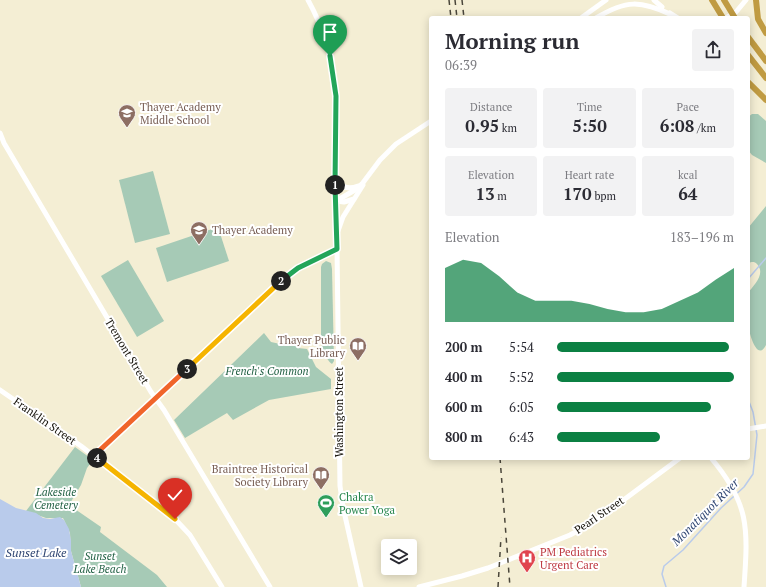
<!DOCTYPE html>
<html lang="en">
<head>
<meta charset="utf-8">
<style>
	body { margin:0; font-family:"PT Serif",serif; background:#f2f2f3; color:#2b2b33; height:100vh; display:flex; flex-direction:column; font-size:15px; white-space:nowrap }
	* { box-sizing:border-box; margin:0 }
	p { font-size:13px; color:#7c7c81 }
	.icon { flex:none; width:22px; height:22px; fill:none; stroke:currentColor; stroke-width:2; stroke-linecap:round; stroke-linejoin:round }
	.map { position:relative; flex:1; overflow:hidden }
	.details { position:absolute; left:429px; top:16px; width:321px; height:444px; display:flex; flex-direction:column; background:#fff; border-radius:4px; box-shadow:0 2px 10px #0003 }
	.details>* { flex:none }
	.tools { position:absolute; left:381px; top:539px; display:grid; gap:8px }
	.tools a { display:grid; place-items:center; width:36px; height:36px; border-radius:4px; background:#fff; box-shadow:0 2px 10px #0003; font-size:20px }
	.pin { position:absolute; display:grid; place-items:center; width:34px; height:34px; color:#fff; margin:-41px -17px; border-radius:50% 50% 50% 0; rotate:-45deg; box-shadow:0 0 4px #0007 }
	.pin .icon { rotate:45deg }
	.km { position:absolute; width:20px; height:20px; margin:-10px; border-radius:50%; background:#222; color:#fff; font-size:11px; line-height:20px; text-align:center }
	.round { display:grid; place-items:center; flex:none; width:42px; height:42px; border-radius:4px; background:#f2f2f3 }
	.head { display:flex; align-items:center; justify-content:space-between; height:68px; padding:0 16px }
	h1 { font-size:22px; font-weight:700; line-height:30px }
	.metrics { display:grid; grid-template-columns:repeat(3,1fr); gap:6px; height:68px; padding:4px 16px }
	.metrics div { display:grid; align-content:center; border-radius:4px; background:#f2f2f3; text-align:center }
	.metrics b { font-size:17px; font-weight:700 }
	.metrics small { font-size:11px; font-weight:400 }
	.metrics p { font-size:11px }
	.chart { height:112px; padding:8px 16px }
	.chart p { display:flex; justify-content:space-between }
	.chart svg { width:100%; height:72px; margin-top:4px; fill:#0b8043; opacity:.7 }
	ul { padding:0 16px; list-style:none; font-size:13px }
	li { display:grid; grid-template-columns:64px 48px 1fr; align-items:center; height:30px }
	li i { height:10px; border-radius:5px; background:#0b8043 }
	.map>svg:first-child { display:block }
</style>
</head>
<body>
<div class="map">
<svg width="766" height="587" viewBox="0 0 766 587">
	<rect width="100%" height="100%" fill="#f4eed4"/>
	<g fill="#a6cab6">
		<path d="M752 114H758L766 121V163L752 155 748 150V117Z"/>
		<path d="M153 171 170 234 135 243 119 180Z"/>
		<path d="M766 206V345C757 363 749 332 748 325 747 315 748 303 748 293 754 285 766 274 757 264 754 261 752 262 748 263V228Z"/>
		<path d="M218 227 229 261 167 282 156 248Z"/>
		<path d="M128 260 164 321 137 337 101 276Z"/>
		<path d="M326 261 331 263 332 269 334 361 332 364C326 360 322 349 321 342V267L322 264Z"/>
		<path d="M264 333 271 342 285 345H298V348L307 349 316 367 331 379V389L269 400 233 420 227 413 185 438 174 420Z"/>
		<path d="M75 447 93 460 87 468 81 485 69 505 101 527 100 532 157 575 167 587H81L71 551 70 533 64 520 63 518H46L26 511Z"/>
	</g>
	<path fill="#b9cbeb" d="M0 499 16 508 36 513 43 518 50 519 60 517 64 520 69 529 71 541V551L81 587H0Z"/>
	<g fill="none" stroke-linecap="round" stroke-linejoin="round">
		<g stroke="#b9cbeb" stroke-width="1.5">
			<path d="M748 279 766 258"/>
			<path d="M666 587 662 574 664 566 683 550 721 508 744 487 753 474 757 435 753 412 748 399"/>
		</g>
		<g stroke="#fff" stroke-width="5">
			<path d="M308 0C323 27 332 57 335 88L340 486 343 507 361 587"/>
			<path d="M654 0 662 7"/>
			<path d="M670 13 678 18"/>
			<path d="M581 18 606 0"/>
			<path d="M596 18C626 0 640 0 672 15"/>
			<path d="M726 18 736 12 746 0"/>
			<path d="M0 133 4 143 151 392 164 410 270 587"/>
			<path d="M336 179C341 188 348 190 358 186"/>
			<path d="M336 201 355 190 362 184 380 160 396 144 431 121"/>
			<path d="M336 201 344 202 354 199"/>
			<path d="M338 231 343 217 363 185"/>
			<path d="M0 390 81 446 175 519 190 535 222 587"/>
			<path d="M748 429 766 426"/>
			<path d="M95 456 276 285 298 268 337 249"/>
			<path d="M711 458C750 504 748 529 744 587"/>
			<path d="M419 587 462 576 488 568 570 535 594 522 680 458"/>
		</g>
		<g stroke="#c09b42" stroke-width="6">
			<path d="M712 0 723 18"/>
			<path d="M724 0 735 18"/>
			<path d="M756 0 758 19 766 33"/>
			<path d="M748 37 766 61"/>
			<path d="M748 55 766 78"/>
			<path d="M748 82 766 100"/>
		</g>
		<g stroke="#4a463a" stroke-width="1.5" stroke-dasharray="5 5" stroke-linecap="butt">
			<path d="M449 0 451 18"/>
			<path d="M455 0 457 18"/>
			<path d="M462 0 464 18"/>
			<path d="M500 458 510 587"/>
			<path d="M498 587 501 537"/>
		</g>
	</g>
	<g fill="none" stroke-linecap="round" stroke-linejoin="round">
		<g stroke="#fff" stroke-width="8">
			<path id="split-1" d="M330 56 336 96 335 185"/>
		</g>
		<g stroke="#fff" stroke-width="8">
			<path id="split-2" d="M281 281 298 268 337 249 335 185"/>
		</g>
		<g stroke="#fff" stroke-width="8">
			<path id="split-3" d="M187 369 281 281"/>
		</g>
		<g stroke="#fff" stroke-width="8">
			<path id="split-4" d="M97 458 95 456 100 450 187 369"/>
		</g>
		<g stroke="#fff" stroke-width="8">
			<path id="split-5" d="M97 458 175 519"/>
		</g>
		<use href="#split-1" stroke="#22a559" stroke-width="5"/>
		<use href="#split-2" stroke="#22a559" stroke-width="5"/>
		<use href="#split-3" stroke="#f5b400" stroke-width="5"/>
		<use href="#split-4" stroke="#f0652b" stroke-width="5"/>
		<use href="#split-5" stroke="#f5b400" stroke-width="5"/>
	</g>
	<defs>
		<g id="school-pin" transform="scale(0.9)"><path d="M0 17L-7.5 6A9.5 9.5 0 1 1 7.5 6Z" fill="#8d6e63" stroke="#fff"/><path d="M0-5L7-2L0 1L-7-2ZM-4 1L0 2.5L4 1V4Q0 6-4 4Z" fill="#fff"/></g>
		<g id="library-pin" transform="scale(0.9)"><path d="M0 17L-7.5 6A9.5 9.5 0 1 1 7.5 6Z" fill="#8d6e63" stroke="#fff"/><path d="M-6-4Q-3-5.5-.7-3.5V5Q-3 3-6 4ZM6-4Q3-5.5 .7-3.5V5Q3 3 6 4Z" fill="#fff"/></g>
		<g id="stadium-pin" transform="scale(0.9)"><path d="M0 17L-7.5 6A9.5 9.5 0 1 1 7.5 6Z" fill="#2e9e5b" stroke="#fff"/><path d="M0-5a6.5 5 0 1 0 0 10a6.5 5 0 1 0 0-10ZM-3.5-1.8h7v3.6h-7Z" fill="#fff"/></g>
		<g id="hospital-pin" transform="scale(0.9)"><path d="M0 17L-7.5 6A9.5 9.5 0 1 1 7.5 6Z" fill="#e0444e" stroke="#fff"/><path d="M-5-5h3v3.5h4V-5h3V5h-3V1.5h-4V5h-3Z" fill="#fff"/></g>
	</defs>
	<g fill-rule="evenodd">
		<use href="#school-pin" x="127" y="113"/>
		<use href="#school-pin" x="199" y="230"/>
		<use href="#library-pin" x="358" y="346"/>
		<use href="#library-pin" x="321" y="475"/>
		<use href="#stadium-pin" x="326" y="503"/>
		<use href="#hospital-pin" x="527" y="558"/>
	</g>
	<g text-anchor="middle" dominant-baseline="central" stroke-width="4" stroke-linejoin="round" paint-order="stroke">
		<g font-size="11" fill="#785e54" stroke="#fff" text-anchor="start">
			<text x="140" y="107">Thayer Academy<tspan x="140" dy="13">Middle School</tspan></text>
			<text x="212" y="230">Thayer Academy</text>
			<text x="345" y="340" text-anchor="end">Thayer Public<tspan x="345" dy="13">Library</tspan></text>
			<text x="308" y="469" text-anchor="end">Braintree Historical<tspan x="308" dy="13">Society Library</tspan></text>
		</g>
		<g font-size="11" fill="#120f07" stroke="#fff">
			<text transform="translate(127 351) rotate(59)">Tremont Street</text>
			<text transform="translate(339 412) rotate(-90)">Washington Street</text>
			<text transform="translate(45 421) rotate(35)">Franklin Street</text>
			<text transform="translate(599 515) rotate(-34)">Pearl Street</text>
		</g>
		<g font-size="11" font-style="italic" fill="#246246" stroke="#fff">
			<text x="267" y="371">French's Common</text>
			<text x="56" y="492">Lakeside<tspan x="56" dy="13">Cemetery</tspan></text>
			<text x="100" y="556">Sunset<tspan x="100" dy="13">Lake Beach</tspan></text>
		</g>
		<g font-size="11" fill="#27864d" stroke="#fff" text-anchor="start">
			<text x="339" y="497">Chakra<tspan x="339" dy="13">Power Yoga</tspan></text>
		</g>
		<g font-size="11" fill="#be3a42" stroke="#fff" text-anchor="start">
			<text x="540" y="552">PM Pediatrics<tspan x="540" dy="13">Urgent Care</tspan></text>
		</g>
		<g font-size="12" font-style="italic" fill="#314773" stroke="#fff">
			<text transform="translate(705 512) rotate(-45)">Monatiquot River</text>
			<text x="36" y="552">Sunset Lake</text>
		</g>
	</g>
</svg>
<div class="tools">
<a><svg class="icon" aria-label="layers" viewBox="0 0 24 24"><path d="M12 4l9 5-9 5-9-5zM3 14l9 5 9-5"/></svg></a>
</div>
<div class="pin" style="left:330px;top:56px;background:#1e9e55"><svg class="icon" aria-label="arrive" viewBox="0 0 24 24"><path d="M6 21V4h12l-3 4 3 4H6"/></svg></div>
<div class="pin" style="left:175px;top:519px;background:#d93025"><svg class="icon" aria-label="check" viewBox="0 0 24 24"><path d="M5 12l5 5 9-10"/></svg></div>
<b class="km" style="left:335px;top:185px">1</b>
<b class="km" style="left:281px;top:281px">2</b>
<b class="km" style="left:187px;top:369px">3</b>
<b class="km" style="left:97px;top:458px">4</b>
<section class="details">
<div class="head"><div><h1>Morning run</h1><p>06:39</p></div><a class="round"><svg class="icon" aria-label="share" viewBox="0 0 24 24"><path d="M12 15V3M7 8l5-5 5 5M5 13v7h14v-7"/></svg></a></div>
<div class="metrics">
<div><p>Distance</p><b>0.95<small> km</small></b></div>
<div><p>Time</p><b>5:50</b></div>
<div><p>Pace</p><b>6:08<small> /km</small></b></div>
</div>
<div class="metrics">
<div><p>Elevation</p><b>13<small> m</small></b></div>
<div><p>Heart rate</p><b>170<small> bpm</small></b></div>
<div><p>kcal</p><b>64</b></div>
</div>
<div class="chart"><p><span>Elevation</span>183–196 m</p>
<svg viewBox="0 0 160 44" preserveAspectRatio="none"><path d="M0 44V11L10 6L20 8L30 16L40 26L50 31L60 31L70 31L80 33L90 36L100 38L110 38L120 36L130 31L140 26L150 18L160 11V44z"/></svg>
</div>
<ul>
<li><b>200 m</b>5:54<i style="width:97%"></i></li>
<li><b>400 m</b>5:52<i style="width:100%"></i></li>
<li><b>600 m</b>6:05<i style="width:87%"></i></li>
<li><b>800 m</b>6:43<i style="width:58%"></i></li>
</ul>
</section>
</div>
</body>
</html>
